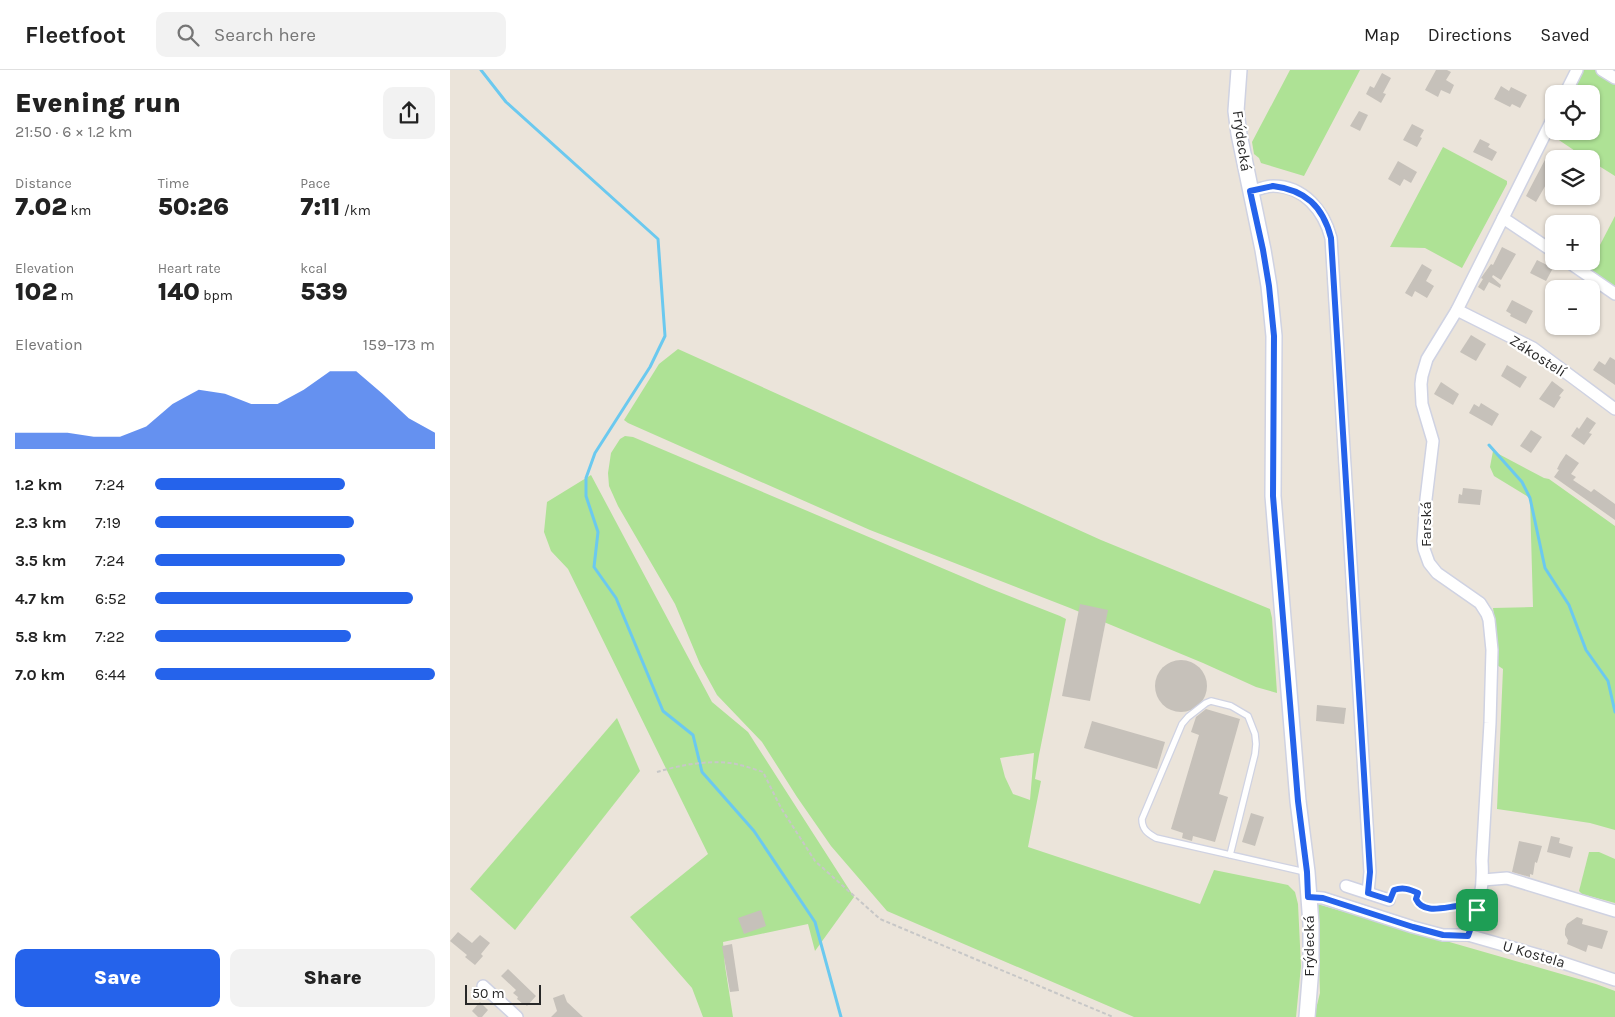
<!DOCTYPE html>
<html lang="en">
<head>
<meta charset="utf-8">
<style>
	body { margin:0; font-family:Karla,sans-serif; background:#f2f2f2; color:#222; height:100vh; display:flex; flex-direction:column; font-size:19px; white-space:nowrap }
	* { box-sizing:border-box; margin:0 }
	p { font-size:16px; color:#767676 }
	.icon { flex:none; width:28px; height:28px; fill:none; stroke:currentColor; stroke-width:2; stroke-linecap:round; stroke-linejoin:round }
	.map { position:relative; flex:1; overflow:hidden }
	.side { display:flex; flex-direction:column; background:#fff; width:450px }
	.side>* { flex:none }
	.buttons { position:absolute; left:1095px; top:15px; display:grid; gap:10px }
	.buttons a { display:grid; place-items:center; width:55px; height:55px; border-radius:10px; background:#fff; box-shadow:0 1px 4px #0004; font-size:25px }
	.scale { position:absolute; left:15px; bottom:12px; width:76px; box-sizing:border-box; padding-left:5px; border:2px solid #282828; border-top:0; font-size:14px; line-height:18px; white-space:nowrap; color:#282828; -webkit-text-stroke:4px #fff; paint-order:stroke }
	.pin { position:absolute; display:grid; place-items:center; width:42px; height:42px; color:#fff; margin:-21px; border-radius:10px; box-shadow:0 2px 8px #0006 }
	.round { display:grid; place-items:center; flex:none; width:52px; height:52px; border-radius:10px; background:#f2f2f2 }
	.summary { display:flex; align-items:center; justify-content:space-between; height:85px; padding:0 15px }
	h1 { font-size:28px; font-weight:800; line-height:38px }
	.metrics { display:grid; grid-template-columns:repeat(3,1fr); gap:8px; height:85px; padding:5px 15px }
	.metrics div { display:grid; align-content:center }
	.metrics b { font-size:25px; font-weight:800 }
	.metrics small { font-size:14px; font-weight:400 }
	.metrics p { font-size:14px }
	.chart { height:140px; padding:10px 15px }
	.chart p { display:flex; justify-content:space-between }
	.chart svg { width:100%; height:90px; margin-top:5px; fill:#2563eb; opacity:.7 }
	.primary-button { display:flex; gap:10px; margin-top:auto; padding:10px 15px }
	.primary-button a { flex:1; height:58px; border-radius:10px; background:#2563eb; color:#fff; font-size:20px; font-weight:800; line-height:58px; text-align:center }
	.primary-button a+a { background:#f2f2f2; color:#222 }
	ul { padding:0 15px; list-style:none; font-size:16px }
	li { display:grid; grid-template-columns:80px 60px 1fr; align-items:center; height:38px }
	li i { height:12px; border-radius:6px; background:#2563eb }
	header { display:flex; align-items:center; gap:30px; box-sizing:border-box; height:70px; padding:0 25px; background:#fff; border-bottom:1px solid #e0e0e0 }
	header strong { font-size:24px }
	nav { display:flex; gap:28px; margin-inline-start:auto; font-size:18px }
	.search { width:350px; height:45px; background:#f2f2f2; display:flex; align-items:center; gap:12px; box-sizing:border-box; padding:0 18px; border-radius:10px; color:#767676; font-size:19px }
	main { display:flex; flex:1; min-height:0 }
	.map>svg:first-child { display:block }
</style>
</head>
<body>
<header>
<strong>Fleetfoot</strong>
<div class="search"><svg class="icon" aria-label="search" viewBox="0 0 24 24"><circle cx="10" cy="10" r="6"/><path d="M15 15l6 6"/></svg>Search here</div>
<nav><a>Map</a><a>Directions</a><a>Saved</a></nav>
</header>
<main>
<section class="side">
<div class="summary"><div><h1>Evening run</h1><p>21:50 · 6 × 1.2 km</p></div><a class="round"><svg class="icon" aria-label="share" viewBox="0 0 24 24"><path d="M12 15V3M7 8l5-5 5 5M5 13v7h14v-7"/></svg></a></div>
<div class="metrics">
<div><p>Distance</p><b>7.02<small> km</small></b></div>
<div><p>Time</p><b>50:26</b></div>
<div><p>Pace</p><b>7:11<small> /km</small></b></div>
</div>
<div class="metrics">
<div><p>Elevation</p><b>102<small> m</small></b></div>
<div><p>Heart rate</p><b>140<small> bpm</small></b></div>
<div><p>kcal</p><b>539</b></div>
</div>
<div class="chart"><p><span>Elevation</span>159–173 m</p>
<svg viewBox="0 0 160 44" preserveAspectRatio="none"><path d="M0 44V36L10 36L20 36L30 38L40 38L50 33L60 22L70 15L80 17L90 22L100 22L110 15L120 6L130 6L140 17L150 29L160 36V44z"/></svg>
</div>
<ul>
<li><b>1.2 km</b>7:24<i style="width:68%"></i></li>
<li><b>2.3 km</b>7:19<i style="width:71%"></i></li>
<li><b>3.5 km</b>7:24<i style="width:68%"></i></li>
<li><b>4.7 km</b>6:52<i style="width:92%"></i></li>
<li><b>5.8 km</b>7:22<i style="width:70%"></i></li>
<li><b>7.0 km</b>6:44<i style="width:100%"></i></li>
</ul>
<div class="primary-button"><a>Save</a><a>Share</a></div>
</section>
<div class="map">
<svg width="1165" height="947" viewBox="0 0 1165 947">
	<rect width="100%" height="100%" fill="#ebe4da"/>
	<g fill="#aee295" fill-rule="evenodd">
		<path d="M840 0H910L854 106 811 93 809 88 804 84 802 72Z"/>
		<path d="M1132 0H1145L1165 12V106L1141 91V89H1137L1100 64 1104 54V61H1141V24H1119Z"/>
		<path d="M993 77 1057 111V114L1012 198 975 178 940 177Z"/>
		<path d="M1165 146V220L1137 200Z"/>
		<path d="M228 279 651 470 820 539 822 548 827 623 806 617 753 593 620 538 420 460 178 353 174 350 209 294Z"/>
		<path d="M175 366 183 367 539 518 610 546 616 549 589 685 585 709 591 711 578 777 750 834 764 800 838 815 845 822 848 834 851 896 846 947H684L437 841 381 776 347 727 312 672 267 625 250 594 225 534 168 436 159 416 158 403 161 383 170 369ZM584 683 580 730 563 724 555 707 550 688Z"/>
		<path d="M1043 381 1094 408 1099 409 1165 456V760L1140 753 1047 739 1053 599 1047 595 1046 558 1043 538 1083 537 1080 428 1044 406 1040 397Z"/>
		<path d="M141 405 262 632 298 662 404 827 365 881 358 854 273 872 275 896 283 947H253L242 918 180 847 258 784 118 499 101 481 94 462 97 432Z"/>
		<path d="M167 648 190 701 65 860 20 819Z"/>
		<path d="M1139 782H1149L1165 789V833L1132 824 1129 821Z"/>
		<path d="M867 834 1146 914 1165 921V947H864L870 923Z"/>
	</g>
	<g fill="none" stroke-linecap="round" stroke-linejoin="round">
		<g stroke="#6bc9ef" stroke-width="3">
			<path d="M31 0 56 32 208 169 215 266 200 297 145 383 136 408V426L148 462 144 497 166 528 213 641 243 665 252 702 304 761 365 852 391 947"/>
			<path d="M1039 375 1072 412 1080 428 1095 498 1119 535 1136 580 1158 611 1165 642"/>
		</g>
	</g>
	<g fill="#c6c1ba">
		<path d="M986 0H997L1001 2 996 10 1004 15 1000 24 991 20 988 27 975 20Z"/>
		<path d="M932 3 941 8 933 23 936 24 931 33 916 24 920 16 924 18Z"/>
		<path d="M1051 16 1059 21 1061 17 1077 25 1070 38 1062 34 1060 37 1044 29Z"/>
		<path d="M909 41 918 45 910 61 900 56Z"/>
		<path d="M962 54 974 60 970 67 972 68 967 77 953 70Z"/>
		<path d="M1030 69 1040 74 1038 77 1047 82 1042 91 1023 82Z"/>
		<path d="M1098 84 1104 87V105L1102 104 1086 132 1076 126Z"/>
		<path d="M948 91 967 102 961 113 954 109 950 116 938 109Z"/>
		<path d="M1052 177 1066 184 1051 210 1043 205 1042 207 1051 215 1050 218 1039 212 1034 221 1028 217 1033 209 1031 208 1041 194 1043 195Z"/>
		<path d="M1087 190 1103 198 1096 211 1080 203Z"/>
		<path d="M972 194 982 200 976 211 984 216 977 228 965 221 962 227 955 223Z"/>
		<path d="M1062 230 1083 241 1076 254 1060 246 1061 244 1056 241Z"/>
		<path d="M1021 265 1036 274 1026 291 1010 282Z"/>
		<path d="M1160 287 1165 290V315L1143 300 1149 291 1155 295Z"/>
		<path d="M1057 295 1077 307 1070 318 1051 306Z"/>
		<path d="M1102 311 1114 320 1109 326 1111 327 1104 338 1089 329Z"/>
		<path d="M991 312 1009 324 1003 335 984 324Z"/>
		<path d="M1031 333 1049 344 1042 356 1019 343 1024 334 1029 337Z"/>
		<path d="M1137 347 1146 353 1139 363 1142 364 1134 375 1121 366 1127 357 1129 359Z"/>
		<path d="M1081 360 1092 367 1081 383 1070 376Z"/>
		<path d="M1116 384 1129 393 1121 404 1126 407 1123 410 1141 422 1144 419 1165 434V450L1104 407 1109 400 1107 399 1110 393Z"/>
		<path d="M1013 418 1032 420 1030 435 1008 433 1009 424 1012 425Z"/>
		<path d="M630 534 658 540 640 631 612 626Z"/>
		<circle cx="731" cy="616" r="26"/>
		<path d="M867 635 896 638 894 654 866 651Z"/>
		<path d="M756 639 790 649 769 724 778 727 765 772 743 766 742 771 732 768 733 763 721 759 749 665 741 662 746 647Z"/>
		<path d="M642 651 715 672 707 699 634 678Z"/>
		<path d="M801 743 814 747 805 776 792 772Z"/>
		<path d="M1101 766 1110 768 1109 773 1123 777 1120 788 1097 782Z"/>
		<path d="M1069 771 1092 776 1087 793 1085 792 1083 805 1080 804V807L1062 802Z"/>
		<path d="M311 840 316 856 294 864 288 848Z"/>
		<path d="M1127 847 1133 849 1132 854 1158 861 1152 879 1138 875 1136 882 1117 874 1118 870 1115 865V859L1117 854Z"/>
		<path d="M8 862 22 873 30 865 40 873 31 884 33 886 25 895 15 887 17 885 0 871Z"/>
		<path d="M282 874 289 921 280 922 272 876Z"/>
		<path d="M58 899 86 926 77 936 74 933 73 934 67 929 68 927 63 923 66 920 51 906Z"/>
		<path d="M114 924 117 932 133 947H101L107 941 103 928Z"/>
		<path d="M30 932 38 940 32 947H28L22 941Z"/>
	</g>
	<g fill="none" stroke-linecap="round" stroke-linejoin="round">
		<g stroke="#cfd2e2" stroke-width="8">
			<path id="lane" d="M780 785 805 684 806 674 805 664 798 646 781 636 761 631 756 633 738 647 732 654 692 749C692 759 697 763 706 768L855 802"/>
		</g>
		<g stroke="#cfd2e2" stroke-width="14">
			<g id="street">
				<path d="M1152 0 1165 8"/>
				<path d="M1115 24 1127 0"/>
				<path d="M800 121C808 120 816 116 823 116 854 116 874 141 881 168L920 802 918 823"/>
				<path d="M1053 148 1104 182"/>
				<path d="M1117 191 1165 224"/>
				<path d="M1007 240 1083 278 1165 339"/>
				<path d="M1033 810 1057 808 1165 841"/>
				<path d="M896 816 939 830"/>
				<path d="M858 827 873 828 963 857 993 865H1018L1095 887 1165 910"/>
				<path d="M1018 865C1028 837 1034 822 1032 791L1040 653 1042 580 1039 550 1037 544 1030 533 987 503 979 493 974 479 973 471 976 429 983 371 972 334 971 314 972 306 977 289 1007 240 1104 46"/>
				<path d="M33 916 67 947"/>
			</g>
		</g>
		<g stroke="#cfd2e2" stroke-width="18">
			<path id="secondary" d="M789 0 786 41 789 64 813 180 819 216 824 266 823 426 848 731 857 802 861 854V897L857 947"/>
		</g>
		<g stroke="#c7c7c7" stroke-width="2" stroke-dasharray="4 2.5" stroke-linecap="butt">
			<path d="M207 702C230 695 262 689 286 694 295 696 304 699 313 702L331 738 365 791 430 849 663 947"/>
			<path d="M944 820 951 818 969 823 966 829C973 846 1004 835 1018 836"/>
		</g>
		<use href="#lane" stroke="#fff" stroke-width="5.5"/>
		<use href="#street" stroke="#fff" stroke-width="11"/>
		<use href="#secondary" stroke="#fff" stroke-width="15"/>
	</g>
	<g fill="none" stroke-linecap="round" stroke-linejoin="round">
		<g stroke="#fff" stroke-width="10">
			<path id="route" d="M823 116C855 120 873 136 881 168L920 802 918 823 940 830 944 820C953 817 959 819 968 823L966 829C974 847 1002 834 1015 836 1019 836 1023 838 1027 840L1018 866 993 865 963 857 873 828 858 827 857 802 848 731 823 426 824 266 819 216 813 180 800 121Z"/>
		</g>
		<use href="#route" stroke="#2563eb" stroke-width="6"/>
	</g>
	<g text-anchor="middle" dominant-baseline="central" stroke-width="4.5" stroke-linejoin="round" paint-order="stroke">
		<g font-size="15" fill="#282828" stroke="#fff">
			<text transform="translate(792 71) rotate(82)">Frýdecká</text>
			<text transform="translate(1088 286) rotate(33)">Zákostelí</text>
			<text transform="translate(976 454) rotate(-90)">Farská</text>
			<text transform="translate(859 876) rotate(-90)">Frýdecká</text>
			<text transform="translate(1084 884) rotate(16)">U Kostela</text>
		</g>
	</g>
</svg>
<div class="buttons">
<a><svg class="icon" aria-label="locate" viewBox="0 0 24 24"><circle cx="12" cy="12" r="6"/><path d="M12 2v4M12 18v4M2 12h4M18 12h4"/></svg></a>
<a><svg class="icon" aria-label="layers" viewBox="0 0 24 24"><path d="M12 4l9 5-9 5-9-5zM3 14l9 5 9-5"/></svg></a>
<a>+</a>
<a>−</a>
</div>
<div class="scale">50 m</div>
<div class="pin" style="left:1027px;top:840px;background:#1e9e55"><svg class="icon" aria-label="arrive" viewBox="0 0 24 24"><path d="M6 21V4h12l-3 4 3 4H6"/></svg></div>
</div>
</main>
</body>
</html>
